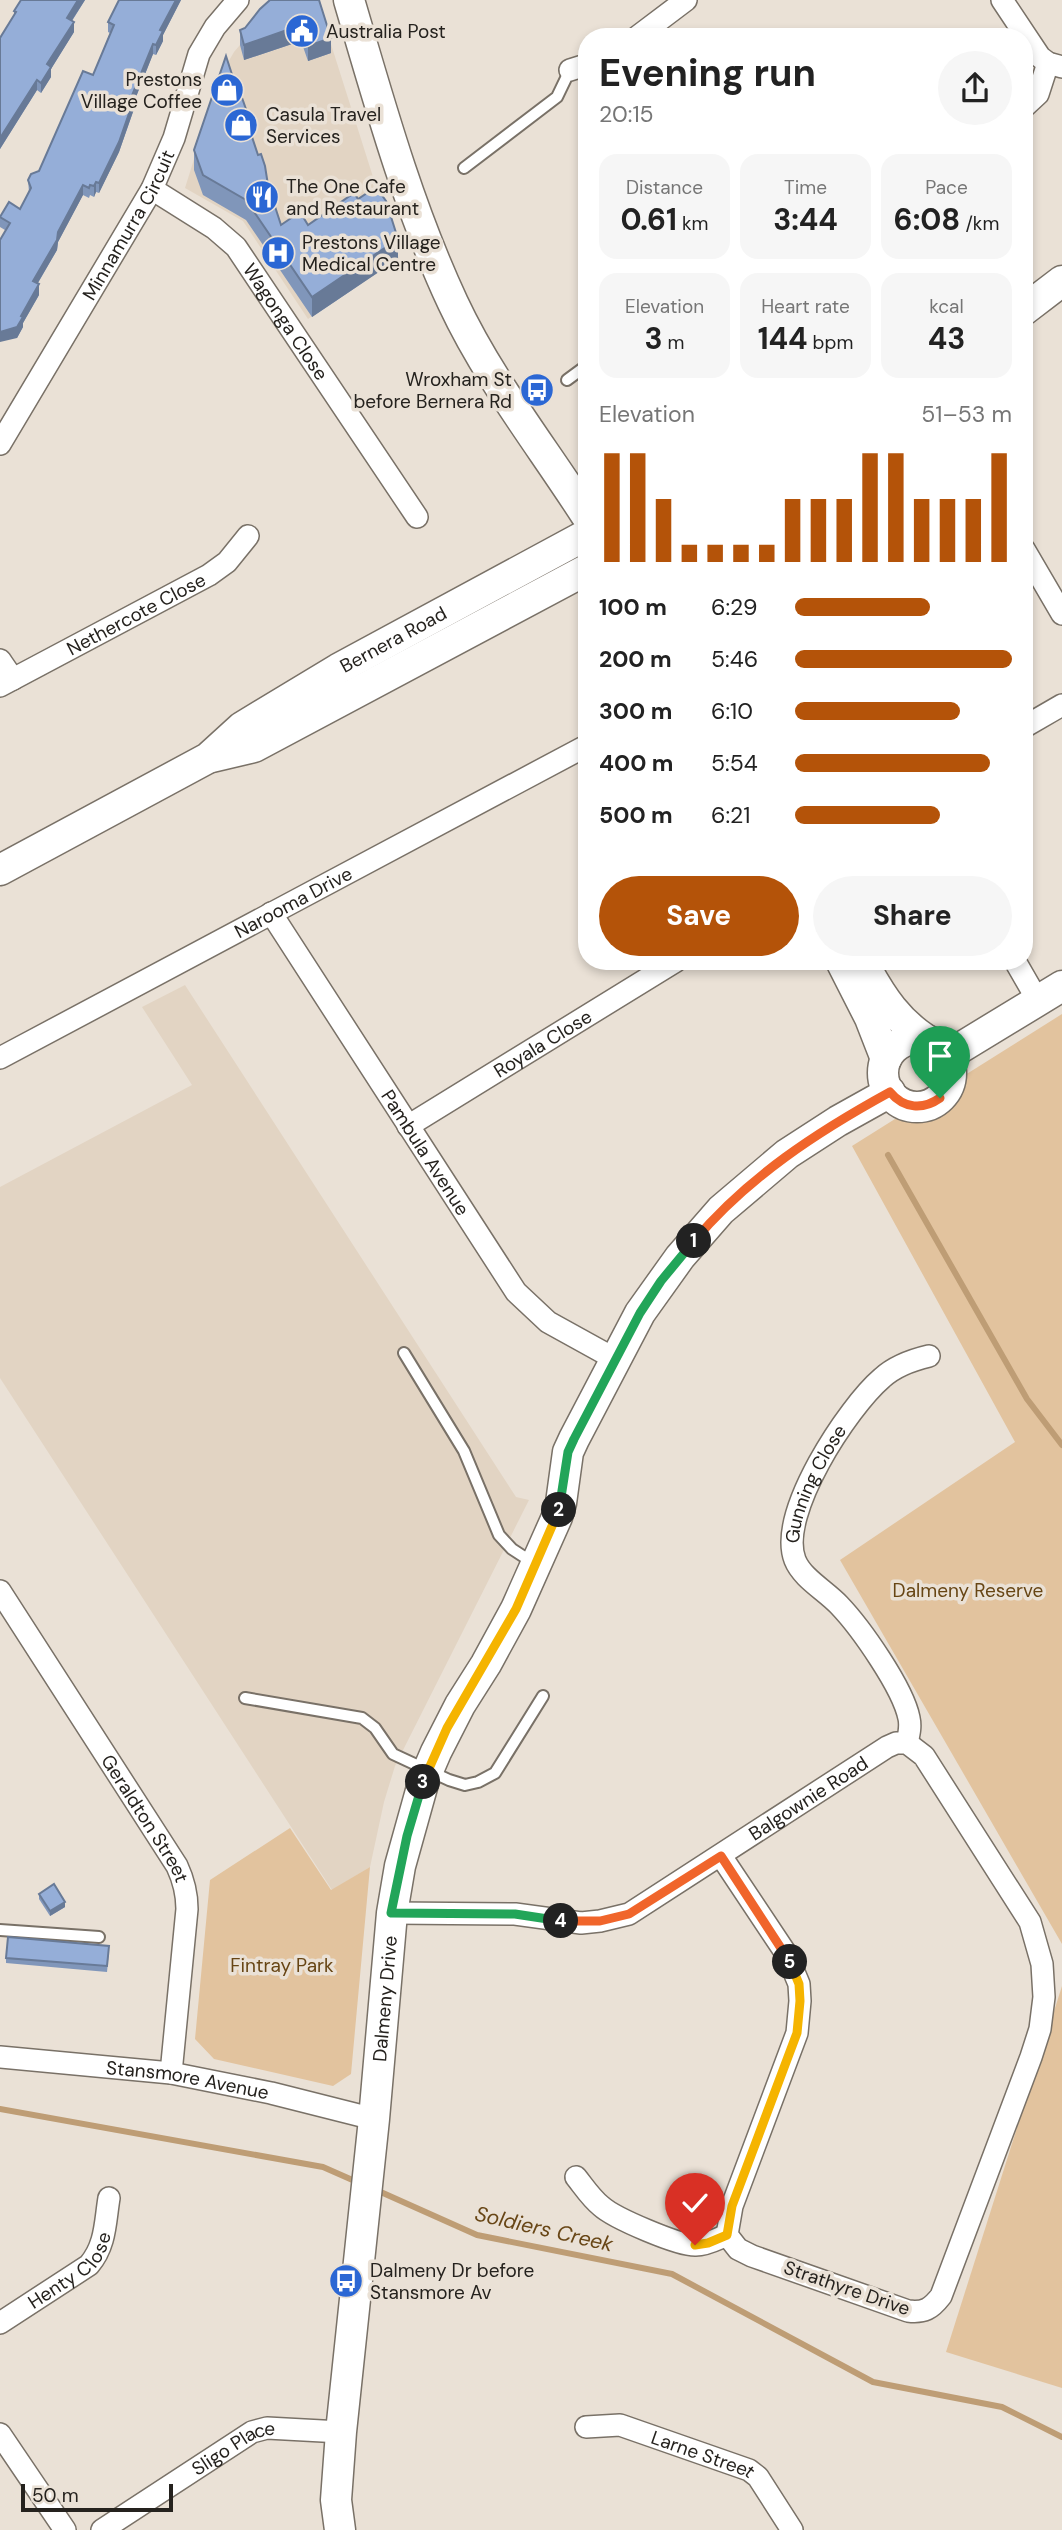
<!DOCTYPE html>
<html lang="en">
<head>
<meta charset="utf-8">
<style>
	body { margin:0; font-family:"DM Sans",sans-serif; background:#f6f6f6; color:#222; height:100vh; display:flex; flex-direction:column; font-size:26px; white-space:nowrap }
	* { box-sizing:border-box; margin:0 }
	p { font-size:23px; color:#767676 }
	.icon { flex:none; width:38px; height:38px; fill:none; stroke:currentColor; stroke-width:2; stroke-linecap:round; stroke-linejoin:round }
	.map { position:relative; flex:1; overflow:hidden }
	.sheet { position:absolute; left:578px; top:28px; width:455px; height:942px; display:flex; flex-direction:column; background:#fff; border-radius:28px; box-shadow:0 4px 10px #0003 }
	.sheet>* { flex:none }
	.scale { position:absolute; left:21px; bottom:18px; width:152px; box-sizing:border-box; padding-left:7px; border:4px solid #25221e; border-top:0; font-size:19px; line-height:24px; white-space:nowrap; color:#25221e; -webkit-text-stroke:5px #eae1d6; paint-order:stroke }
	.pin { position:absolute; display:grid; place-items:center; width:60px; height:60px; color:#fff; margin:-72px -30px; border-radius:50% 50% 50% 0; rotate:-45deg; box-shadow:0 0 7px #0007 }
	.pin .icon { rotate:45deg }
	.km { position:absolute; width:35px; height:35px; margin:-18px; border-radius:50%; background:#222; color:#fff; font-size:19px; line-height:35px; text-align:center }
	.round { display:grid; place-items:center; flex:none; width:74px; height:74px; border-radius:37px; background:#f6f6f6 }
	.overview { display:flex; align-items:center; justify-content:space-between; height:119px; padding:0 21px }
	h1 { font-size:38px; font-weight:700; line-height:52px }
	.figures { display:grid; grid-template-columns:repeat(3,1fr); gap:10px; height:119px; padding:7px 21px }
	.figures div { display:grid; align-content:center; border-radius:18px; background:#f6f6f6; text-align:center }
	.figures b { font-size:30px; font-weight:700 }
	.figures small { font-size:19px; font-weight:400 }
	.figures p { font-size:19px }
	.chart { height:196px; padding:14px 21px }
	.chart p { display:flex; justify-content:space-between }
	.chart svg { width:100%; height:126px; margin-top:7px; stroke:#b45309; stroke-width:6 }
	.action { display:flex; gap:14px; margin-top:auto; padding:14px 21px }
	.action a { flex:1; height:80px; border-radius:42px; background:#b45309; color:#fff; font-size:28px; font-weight:700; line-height:80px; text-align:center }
	.action a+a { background:#f6f6f6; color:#222 }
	ul { padding:0 21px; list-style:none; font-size:23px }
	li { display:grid; grid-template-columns:112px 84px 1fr; align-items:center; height:52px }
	li i { height:18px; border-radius:9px; background:#b45309 }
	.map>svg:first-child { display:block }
</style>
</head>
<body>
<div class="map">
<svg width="1062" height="2530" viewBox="0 0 1062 2530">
	<rect width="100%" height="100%" fill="#eae1d6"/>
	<g fill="#e2d4c3">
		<path d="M317 0 399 259 308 319 243 221 185 188 220 76 234 52 257 25Z"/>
		<path d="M185 985 516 1497 529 1500 395 1766 384 1802 370 1867 332 1890 0 1378V1187L192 1085 142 1007Z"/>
	</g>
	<g fill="#e2c39e">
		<path d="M1062 1014V1944L840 1560 1015 1442 852 1146Z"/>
		<path d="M290 1828 331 1890 370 1867 351 2074 333 2086 214 2059 195 2039 210 1880Z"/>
		<path d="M1062 1986V2388L946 2352Z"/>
	</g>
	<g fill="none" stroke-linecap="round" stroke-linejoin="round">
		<g stroke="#be9d75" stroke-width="6">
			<path d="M888 1155 1027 1399 1062 1445"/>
			<path d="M0 2109 323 2167 357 2182"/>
			<path d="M374 2189 477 2235 672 2274 873 2382 1002 2407 1062 2437"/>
		</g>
		<g stroke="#797167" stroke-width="14">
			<g id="lane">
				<path d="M464 168 557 97 570 70"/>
				<path d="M567 380 586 366"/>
				<path d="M404 1353 464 1451 499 1535 512 1549 535 1564"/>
				<path d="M245 1698 362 1718 375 1728 393 1754 449 1780 465 1785 478 1782 495 1773 543 1696"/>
				<path d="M0 1930 99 1937"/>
			</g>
		</g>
		<g stroke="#797167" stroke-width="24">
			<g id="street">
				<path d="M1002 0 1040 57 1048 63 1062 67"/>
				<path d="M637 37 686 0"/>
				<path d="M570 70 586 65"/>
				<path d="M1024 107 1038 94 1048 63"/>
				<path id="s1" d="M152 189 214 228 236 247 417 517"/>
				<path id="s2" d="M0 444 152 189 174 138 199 54 215 27 238 0"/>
				<path d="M1024 549 1062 614"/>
				<path d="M0 660 13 679"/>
				<path id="s3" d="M0 686 209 575 227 562 248 536"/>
				<path d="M1024 727 1062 705"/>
				<path id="s4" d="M271 913 516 1292 548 1322 615 1359"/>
				<path d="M1015 961 1038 1001"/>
				<path id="s5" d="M0 1058 586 746"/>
				<path id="s6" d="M408 1126 676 961"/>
				<path id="s7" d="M0 1591 177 1866C184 1881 187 1893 187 1909L171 2073"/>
				<path id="s8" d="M907 1743C909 1734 911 1727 909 1718 903 1688 861 1628 839 1605 826 1591 802 1578 795 1560 777 1514 848 1407 882 1378 895 1366 912 1360 929 1356"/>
				<path id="s9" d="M392 1913 515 1914 581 1923 600 1921 629 1914 887 1747 896 1743H907L924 1756 1030 1922 1042 1964 1044 1997 1040 2029 1031 2057 941 2296C931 2309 924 2313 908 2311L752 2256 738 2249 727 2235 732 2206 797 2033 800 2001 799 1984 787 1955 721 1856"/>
				<path id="s10" d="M0 2057 171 2073 271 2093 374 2119"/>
				<path d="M576 2177C584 2187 591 2198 601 2206 614 2218 679 2246 696 2245 707 2245 717 2239 727 2235"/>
				<path id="s11" d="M0 2323 89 2265C106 2245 105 2222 109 2198"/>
				<path id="s12" d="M586 2427 620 2425 749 2470 758 2477 792 2530"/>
				<path d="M0 2434 65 2530"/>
				<path id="s13" d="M102 2530 252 2432 267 2428 341 2432"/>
			</g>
		</g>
		<g stroke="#797167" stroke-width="33">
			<g id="secondary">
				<path d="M349 0C379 102 408 207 453 303 488 378 541 445 586 515"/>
				<path d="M1024 310 1062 281"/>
				<path d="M212 757 254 747 586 570"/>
				<path id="s14" d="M0 870 208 758 242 727 338 669 586 535"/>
				<path d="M841 961 870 1018 886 1059"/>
				<path d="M867 970C883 999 898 1021 925 1039"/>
				<circle cx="917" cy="1073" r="34"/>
				<path d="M947 1056 1062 986"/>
				<path id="s15" d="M340 2530 336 2500 341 2432 374 2119 392 1913 400 1866 424 1780 436 1752 460 1705 486 1664 516 1609 557 1517 561 1503 568 1452 574 1439 640 1313 680 1257 721 1210 787 1154 838 1121 890 1092"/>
			</g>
		</g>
		<use href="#lane" stroke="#fff" stroke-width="10"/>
		<use href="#street" stroke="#fff" stroke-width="21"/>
		<use href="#secondary" stroke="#fff" stroke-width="30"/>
	</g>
	<g fill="#8096ba">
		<path d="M21 0H85L72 21 74 32 51 69V77L41 93 37 90 0 149V38L14 15V11Z"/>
		<path d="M119 0H181L163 35V41L156 55 153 54 134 102V109L119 152 99 193 96 192 94 197 90 195 89 198 83 195 58 242 57 250 38 283 39 295 23 323V327L17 338 5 230 0 227V217L20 209 29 192 28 180 39 171 93 75 110 33 108 32V22Z"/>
		<path d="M270 0 331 53 308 61 301 41 244 60 240 45V30L245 28Z"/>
		<path d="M247 121 281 225H308L398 259 312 317 246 220 203 195 194 170V150Z"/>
		<path d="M39 1894 65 1907 50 1916 39 1899Z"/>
		<path d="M109 1951 107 1972 6 1963V1958Z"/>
	</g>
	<g fill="#687a97">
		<path d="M78 0H85L67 28V18Z"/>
		<path d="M176 0H181L163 35V41L156 55V45L160 30Z"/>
		<path d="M74 22V32L51 69V77L41 93V83L47 64Z"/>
		<path d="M301 25V41L244 60V45Z"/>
		<path d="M331 38V53L308 61V46Z"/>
		<path d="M153 44V54L134 102V109L119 152 99 193V183Z"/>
		<path d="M37 80V90L0 149V138Z"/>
		<path d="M96 182V192L94 197V186Z"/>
		<path d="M83 185V195L58 242 57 250 33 291V281Z"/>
		<path d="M398 239V259L312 317V297Z"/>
		<path d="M39 284V295L23 323V327L17 338 0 342V332L21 316Z"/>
		<path d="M65 1902V1907L50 1916V1911Z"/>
	</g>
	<g fill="#95aed8" stroke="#687a97" stroke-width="2">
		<path d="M21 0H78L67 18 74 22 47 64 51 67 41 83 37 80 0 138V38L16 12 14 11Z"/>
		<path d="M119 0H176L160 30 163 31 156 45 153 44 131 98 134 99 119 142 99 183 96 182 94 186 90 185 89 188 83 185 58 232 57 240 33 281 39 284 21 316 23 317 17 327 0 332V240L10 223 0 217 9 202 20 209 31 188 28 180 31 174 39 171 83 71 93 75 114 25 108 22Z"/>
		<path d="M270 0H319L331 38 308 46 301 25 244 45 240 30 245 28 260 9Z"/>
		<path d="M226 56 239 96 241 95 247 112 244 113 258 155 261 154 265 166 268 185 281 225 300 212 308 225 354 193 358 199 376 187 386 201 398 239 312 297 246 200 203 175 194 150Z"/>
		<path d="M54 1884 65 1902 50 1911 39 1894Z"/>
		<path d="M8 1937 109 1946 107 1966 6 1958Z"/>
	</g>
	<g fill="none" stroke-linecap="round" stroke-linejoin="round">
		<g stroke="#fff" stroke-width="14">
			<path id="split-1" d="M694 1241C748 1177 817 1132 890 1092 904 1109 923 1110 940 1098"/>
		</g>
		<g stroke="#fff" stroke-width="14">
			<path id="split-2" d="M559 1510 568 1452 574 1439 640 1313 661 1281 694 1241"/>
		</g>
		<g stroke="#fff" stroke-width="14">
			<path id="split-3" d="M423 1782 447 1728 516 1609 559 1510"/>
		</g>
		<g stroke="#fff" stroke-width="14">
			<path id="split-4" d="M423 1782 407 1836 391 1913 515 1914 561 1921"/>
		</g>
		<g stroke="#fff" stroke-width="14">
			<path id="split-5" d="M561 1921H600L629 1914 721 1856 790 1962"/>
		</g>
		<g stroke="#fff" stroke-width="14">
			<path id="split-6" d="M695 2245 708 2243 727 2235 732 2206 797 2033 800 2001 799 1984 790 1962"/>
		</g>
		<use href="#split-1" stroke="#f0652b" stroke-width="9"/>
		<use href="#split-2" stroke="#22a559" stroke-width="9"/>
		<use href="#split-3" stroke="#f5b400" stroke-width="9"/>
		<use href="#split-4" stroke="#22a559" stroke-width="9"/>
		<use href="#split-5" stroke="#f0652b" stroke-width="9"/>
		<use href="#split-6" stroke="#f5b400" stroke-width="9"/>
	</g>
	<defs>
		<g id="civic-disc" transform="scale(1.75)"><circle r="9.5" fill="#2b67d4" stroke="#eae1d6"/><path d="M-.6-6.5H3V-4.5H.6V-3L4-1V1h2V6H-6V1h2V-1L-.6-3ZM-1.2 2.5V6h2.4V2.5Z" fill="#fff"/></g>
		<g id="shop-disc" transform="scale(1.75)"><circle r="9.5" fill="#2b67d4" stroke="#eae1d6"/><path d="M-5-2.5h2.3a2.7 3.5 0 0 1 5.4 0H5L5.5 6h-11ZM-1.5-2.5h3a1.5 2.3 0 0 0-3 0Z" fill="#fff"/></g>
		<g id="restaurant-disc" transform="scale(1.75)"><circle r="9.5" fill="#2b67d4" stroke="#eae1d6"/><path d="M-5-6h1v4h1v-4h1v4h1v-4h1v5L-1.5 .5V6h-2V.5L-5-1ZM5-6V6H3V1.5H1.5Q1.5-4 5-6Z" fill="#fff"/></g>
		<g id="hospital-disc" transform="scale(1.75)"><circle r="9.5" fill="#2b67d4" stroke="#eae1d6"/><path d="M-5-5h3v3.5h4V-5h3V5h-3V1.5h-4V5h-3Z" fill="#fff"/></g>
		<g id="bus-disc" transform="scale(1.75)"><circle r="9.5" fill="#2b67d4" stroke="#eae1d6"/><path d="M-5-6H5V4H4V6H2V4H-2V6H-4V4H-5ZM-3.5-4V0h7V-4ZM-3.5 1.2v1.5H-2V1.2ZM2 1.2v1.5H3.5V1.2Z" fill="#fff"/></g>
	</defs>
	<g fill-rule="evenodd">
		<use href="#civic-disc" x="302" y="31"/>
		<use href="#shop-disc" x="227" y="90"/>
		<use href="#shop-disc" x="241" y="125"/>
		<use href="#restaurant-disc" x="262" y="197"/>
		<use href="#hospital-disc" x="278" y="253"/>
		<use href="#bus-disc" x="537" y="390"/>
		<use href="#bus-disc" x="346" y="2281"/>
	</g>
	<g text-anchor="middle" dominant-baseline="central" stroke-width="7" stroke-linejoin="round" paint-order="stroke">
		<g font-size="19" fill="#25221e" stroke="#eae1d6" text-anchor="start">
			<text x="326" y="31">Australia Post</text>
			<text x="202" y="79" text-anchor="end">Prestons<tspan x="202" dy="22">Village Coffee</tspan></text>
			<text x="266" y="114">Casula Travel<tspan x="266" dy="22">Services</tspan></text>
			<text x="286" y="186">The One Cafe<tspan x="286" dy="22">and Restaurant</tspan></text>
			<text x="302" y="242">Prestons Village<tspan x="302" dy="22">Medical Centre</tspan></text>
			<text x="512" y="379" text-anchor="end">Wroxham St<tspan x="512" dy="22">before Bernera Rd</tspan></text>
			<text x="370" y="2270">Dalmeny Dr before<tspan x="370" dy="22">Stansmore Av</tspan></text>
		</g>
		<g font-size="19" fill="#25221e" stroke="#eae1d6">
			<text stroke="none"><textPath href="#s2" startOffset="254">Minnamurra Circuit</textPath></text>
			<text stroke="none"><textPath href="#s1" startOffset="192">Wagonga Close</textPath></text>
			<text stroke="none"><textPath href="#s3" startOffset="154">Nethercote Close</textPath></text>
			<text stroke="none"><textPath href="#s14" startOffset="457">Bernera Road</textPath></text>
			<text stroke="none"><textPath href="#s5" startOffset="332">Narooma Drive</textPath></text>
			<text stroke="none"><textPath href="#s6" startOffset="158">Royala Close</textPath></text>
			<text stroke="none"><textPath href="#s4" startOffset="285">Pambula Avenue</textPath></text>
			<text stroke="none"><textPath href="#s8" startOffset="304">Gunning Close</textPath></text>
			<text stroke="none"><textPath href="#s9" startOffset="452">Balgownie Road</textPath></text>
			<text stroke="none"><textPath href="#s7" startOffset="270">Geraldton Street</textPath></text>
			<text stroke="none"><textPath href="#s15" startOffset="534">Dalmeny Drive</textPath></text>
			<text stroke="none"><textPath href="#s10" startOffset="189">Stansmore Avenue</textPath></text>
			<text stroke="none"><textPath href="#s11" startOffset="89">Henty Close</textPath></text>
			<text transform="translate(847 2288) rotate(19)">Strathyre Drive</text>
			<text stroke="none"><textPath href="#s13" startOffset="156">Sligo Place</textPath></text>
			<text stroke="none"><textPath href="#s12" startOffset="122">Larne Street</textPath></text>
		</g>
		<g font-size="19" fill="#674514" stroke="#eae1d6">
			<text x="968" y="1590">Dalmeny Reserve</text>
			<text x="282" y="1965">Fintray Park</text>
		</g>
		<g font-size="21" font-style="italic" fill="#684616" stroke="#eae1d6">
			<text transform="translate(544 2229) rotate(13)">Soldiers Creek</text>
		</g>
	</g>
</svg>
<div class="scale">50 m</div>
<div class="pin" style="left:940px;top:1098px;background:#1e9e55"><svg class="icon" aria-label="arrive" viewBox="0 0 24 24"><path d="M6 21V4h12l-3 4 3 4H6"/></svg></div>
<div class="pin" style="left:695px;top:2245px;background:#d93025"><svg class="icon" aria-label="check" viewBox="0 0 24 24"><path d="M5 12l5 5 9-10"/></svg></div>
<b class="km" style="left:694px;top:1241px">1</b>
<b class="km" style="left:559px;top:1510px">2</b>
<b class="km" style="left:423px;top:1782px">3</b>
<b class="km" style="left:561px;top:1921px">4</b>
<b class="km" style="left:790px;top:1962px">5</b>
<section class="sheet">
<div class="overview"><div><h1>Evening run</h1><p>20:15</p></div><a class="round"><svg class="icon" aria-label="share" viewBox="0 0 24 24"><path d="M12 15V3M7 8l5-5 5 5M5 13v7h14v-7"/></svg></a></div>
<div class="figures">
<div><p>Distance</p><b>0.61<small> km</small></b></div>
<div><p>Time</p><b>3:44</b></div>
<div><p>Pace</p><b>6:08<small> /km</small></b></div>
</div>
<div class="figures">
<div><p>Elevation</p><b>3<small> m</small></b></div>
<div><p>Heart rate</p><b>144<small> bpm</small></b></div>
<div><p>kcal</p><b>43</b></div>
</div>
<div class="chart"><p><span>Elevation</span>51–53 m</p>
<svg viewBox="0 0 160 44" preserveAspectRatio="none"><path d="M5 44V6M15 44V6M25 44V22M35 44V38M45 44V38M55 44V38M65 44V38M75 44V22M85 44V22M95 44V22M105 44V6M115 44V6M125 44V22M135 44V22M145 44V22M155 44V6"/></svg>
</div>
<ul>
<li><b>100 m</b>6:29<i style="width:62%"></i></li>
<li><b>200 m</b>5:46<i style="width:100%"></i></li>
<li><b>300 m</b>6:10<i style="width:76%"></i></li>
<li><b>400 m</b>5:54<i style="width:90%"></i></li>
<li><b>500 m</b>6:21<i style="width:67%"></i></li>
</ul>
<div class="action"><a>Save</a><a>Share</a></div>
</section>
</div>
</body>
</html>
